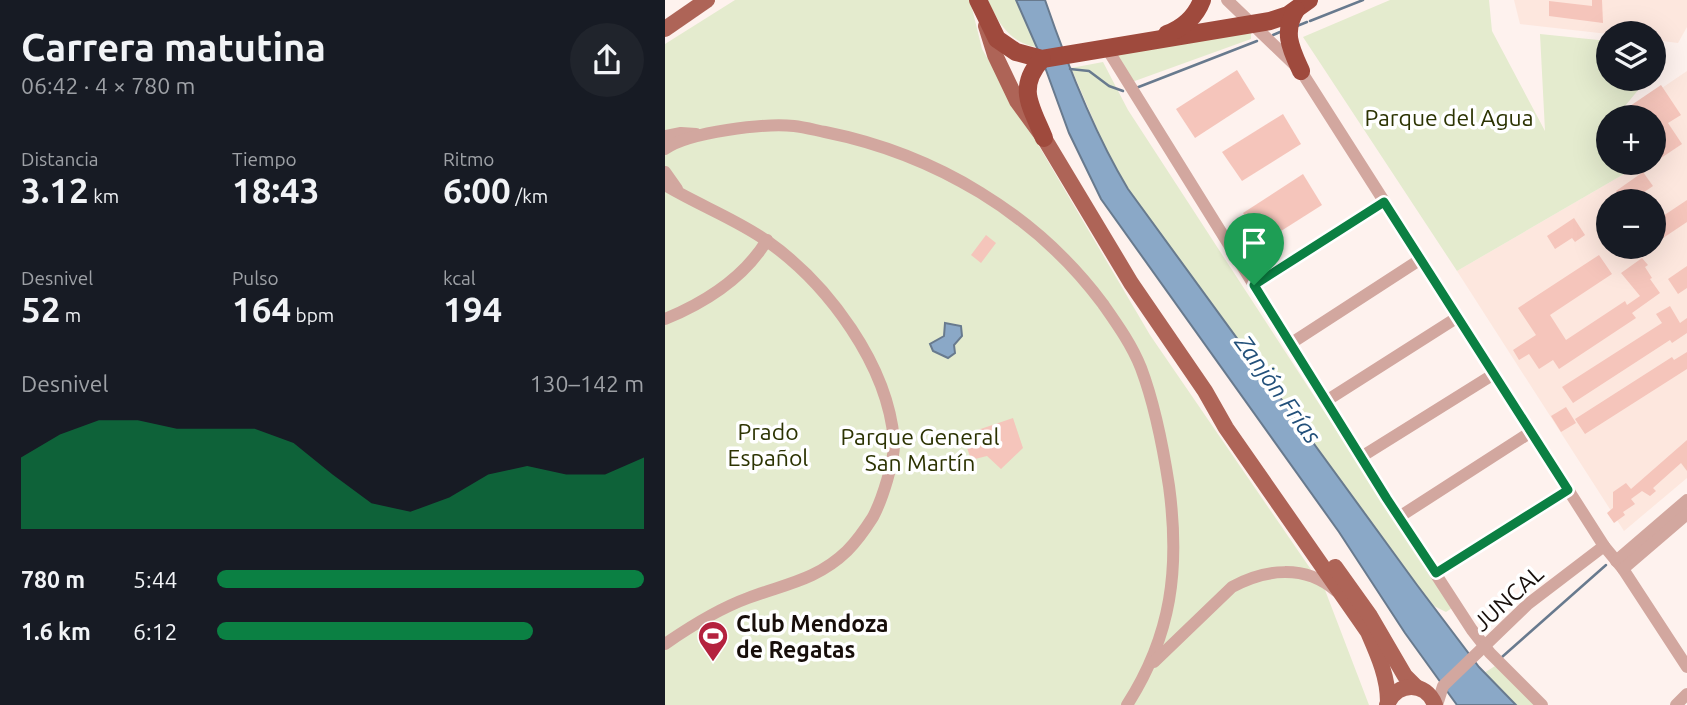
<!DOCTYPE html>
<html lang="es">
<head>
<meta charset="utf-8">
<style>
	body { margin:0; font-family:Ubuntu,sans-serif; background:#20242c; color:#f1f3f6; height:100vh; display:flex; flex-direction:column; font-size:26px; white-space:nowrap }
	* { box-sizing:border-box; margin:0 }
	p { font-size:23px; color:#9ea1a6 }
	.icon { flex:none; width:38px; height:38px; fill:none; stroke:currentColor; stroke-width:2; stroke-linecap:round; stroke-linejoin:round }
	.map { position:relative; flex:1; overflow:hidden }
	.details { display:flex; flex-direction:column; background:#171b24; width:665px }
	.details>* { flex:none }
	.controls { position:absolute; left:931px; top:21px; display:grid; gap:14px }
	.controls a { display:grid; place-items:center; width:70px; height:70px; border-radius:50%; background:#171b24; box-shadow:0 7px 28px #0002; font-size:35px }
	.pin { position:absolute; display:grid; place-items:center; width:60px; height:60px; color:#fff; margin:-72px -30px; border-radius:50% 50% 50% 0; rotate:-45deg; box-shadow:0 0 7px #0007 }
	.pin .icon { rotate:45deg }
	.round { display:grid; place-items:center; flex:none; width:74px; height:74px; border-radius:37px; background:#20242c }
	.summary { display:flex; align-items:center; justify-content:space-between; height:119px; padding:0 21px }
	h1 { font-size:38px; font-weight:700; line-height:52px }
	.stats { display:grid; grid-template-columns:repeat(3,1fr); gap:10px; height:119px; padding:7px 21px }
	.stats div { display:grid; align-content:center }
	.stats b { font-size:35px; font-weight:700 }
	.stats small { font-size:19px; font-weight:400 }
	.stats p { font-size:19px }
	.chart { height:196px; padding:14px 21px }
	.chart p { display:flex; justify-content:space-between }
	.chart svg { width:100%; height:126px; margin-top:7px; fill:#0b8043; opacity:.7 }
	ul { padding:0 21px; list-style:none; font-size:23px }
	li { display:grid; grid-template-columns:112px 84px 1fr; align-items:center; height:52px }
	li i { height:18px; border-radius:9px; background:#0b8043 }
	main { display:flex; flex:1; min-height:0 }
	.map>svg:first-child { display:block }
</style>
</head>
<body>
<main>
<section class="details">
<div class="summary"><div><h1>Carrera matutina</h1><p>06:42 · 4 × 780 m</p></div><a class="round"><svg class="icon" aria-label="share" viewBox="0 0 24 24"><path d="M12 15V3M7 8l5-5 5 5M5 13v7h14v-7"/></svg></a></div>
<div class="stats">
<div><p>Distancia</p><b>3.12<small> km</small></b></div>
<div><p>Tiempo</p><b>18:43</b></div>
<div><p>Ritmo</p><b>6:00<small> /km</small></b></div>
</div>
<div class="stats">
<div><p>Desnivel</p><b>52<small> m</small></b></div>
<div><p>Pulso</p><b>164<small> bpm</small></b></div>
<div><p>kcal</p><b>194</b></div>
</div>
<div class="chart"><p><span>Desnivel</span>130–142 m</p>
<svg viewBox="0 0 160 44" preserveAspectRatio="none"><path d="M0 44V19L10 11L20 6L30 6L40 9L50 9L60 9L70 14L80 25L90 35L100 38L110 33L120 25L130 22L140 25L150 25L160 19V44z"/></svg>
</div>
<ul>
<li><b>780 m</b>5:44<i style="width:100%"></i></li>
<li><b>1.6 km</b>6:12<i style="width:74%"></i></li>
</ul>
</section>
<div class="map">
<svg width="1022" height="705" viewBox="0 0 1022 705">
	<rect width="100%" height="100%" fill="#fef2ee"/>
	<g fill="#fde7de" fill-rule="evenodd">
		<path d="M849 0H1022V27L1013 43 989 40V33L943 34 855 24Z"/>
		<path d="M1022 71V478L959 531 792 271 978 163H989V117H961L960 113ZM943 201H989V247H943Z"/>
	</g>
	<g fill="#e4ebce">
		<path d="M70 0H305L317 49 485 335 660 590 704 705H0V44Z"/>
		<path d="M323 0H351L372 47C346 44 332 22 323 0Z"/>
		<path d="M725 0H824L827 31 880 131 875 34 943 41V79H980L979 83 955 112 960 113 961 117H943V163H978L792 271 638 37Z"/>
		<path d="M586 33V39L467 82 450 53Z"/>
		<path d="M438 62 463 110 787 608 781 612 769 606 752 585 463 189 440 147 406 68Z"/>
		<path d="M830 666 870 705H851L819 673Z"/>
	</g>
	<g fill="#8aa8c7" stroke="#687a8e" stroke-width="2">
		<path d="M351 0H380C402 64 428 131 463 189L752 585 814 667 851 705H792L740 633 674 532 436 199 404 133 377 59Z"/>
		<path d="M280 323 296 326 297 336 289 345 290 353 283 358 268 351 265 344 279 336Z"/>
	</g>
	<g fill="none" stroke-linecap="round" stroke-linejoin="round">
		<g stroke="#687a8e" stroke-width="2.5">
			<path d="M645 21 698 0"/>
			<path d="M632 26 642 22"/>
			<path d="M608 35 615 32"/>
			<path d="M405 69 424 71 444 86 458 91"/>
			<path d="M471 88 592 41"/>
			<path d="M837 657 941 565"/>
		</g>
	</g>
	<g fill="#f5c5bb">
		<path d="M927 0H937L938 23 884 16V1L927 6Z"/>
		<path d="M572 70 590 99 530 138 511 109Z"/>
		<path d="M996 85 1016 115 1003 123 1017 144 993 160 989 154V117H973L965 106Z"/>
		<path d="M618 114 636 144 577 181 557 152Z"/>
		<path d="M978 172 988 186 966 201H958L951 191Z"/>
		<path d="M638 174 657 205 597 243 578 213Z"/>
		<path d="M1022 200V222L989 244V222Z"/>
		<path d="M909 218 920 235 910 242 907 238 890 249 882 236Z"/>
		<path d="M321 235 331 243 316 263 306 255Z"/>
		<path d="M934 255 947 274 885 315 901 340 960 301 962 305 975 296 956 273 977 258 983 265 980 267 987 278 985 279 995 293 967 313 971 318 894 369 888 360 874 369 864 354 854 360 848 350 871 335 853 308Z"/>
		<path d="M1022 266V288L1013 294 1003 279Z"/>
		<path d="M1005 306 1015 323 1022 318V333L1007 343 1005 340 908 403 897 387 997 323 991 314Z"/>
		<path d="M1022 352V369L920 434 910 419 1007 357 1009 360Z"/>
		<path d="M901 407 911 423 896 432 886 416Z"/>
		<path d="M348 418 358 448 336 469 322 456 306 460 298 435Z"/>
		<path d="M1022 440V471L1016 463 988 488 991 491 985 496 977 491 966 499 970 504 958 512 960 515 949 523 942 513 948 508V492L961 483 966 489Z"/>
	</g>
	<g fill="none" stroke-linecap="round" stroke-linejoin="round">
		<g stroke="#d2a79f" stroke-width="12">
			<path d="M562 0 636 71 939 546 958 569 1022 667"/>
			<path d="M441 47 722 499 807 630 825 653 877 705"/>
			<path d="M0 136 16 133 31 134"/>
			<path d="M0 149C23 132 100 123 129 126 139 127 150 130 160 132 270 154 371 214 438 304 452 324 467 345 476 368 490 405 498 447 504 486 515 568 507 635 462 705"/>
			<path d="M0 172 12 189"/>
			<path d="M0 185C33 205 71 219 102 241 163 284 223 365 229 441 230 460 217 500 208 517 201 528 191 542 182 551 152 580 120 584 83 598 53 609 26 626 0 644"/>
			<path d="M589 285 719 202"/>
			<path d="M0 319C39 303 79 278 102 240"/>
			<path d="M625 344 756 259"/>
			<path d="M661 401 793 317"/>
			<path d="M696 457 829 374"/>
			<path d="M734 517 866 432"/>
			<path d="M951 561 1022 500"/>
			<path d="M958 569 1022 514"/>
			<path d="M771 573 903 490"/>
			<path d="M489 662 567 587C600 569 640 564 671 591"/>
			<path d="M772 705 778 686 863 604 939 546"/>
			<path d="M1011 705 1022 694"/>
		</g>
		<g stroke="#ae6457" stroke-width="16">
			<path d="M321 26 330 55 352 101 379 138 466 283 540 391 561 428 703 632C713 655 723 677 723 702"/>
			<path d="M0 29 42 0"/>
			<path d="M670 567 705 616 740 676 750 686"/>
			<path d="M722 705C732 681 761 681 770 705"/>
		</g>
		<g stroke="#9f4a3d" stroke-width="18">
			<path d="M313 0 332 39 351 52 377 59 605 21 623 15 644 0"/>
			<path d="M631 10C617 32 626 49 636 71"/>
			<path d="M502 34C518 28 531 16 537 0"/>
			<path d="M377 59C351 88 366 106 379 138"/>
		</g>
	</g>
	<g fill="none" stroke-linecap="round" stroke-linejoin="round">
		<g stroke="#fff" stroke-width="14">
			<path id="route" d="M719 202 903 490 771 573 722 499 589 285Z"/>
		</g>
		<use href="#route" stroke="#0b8043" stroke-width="9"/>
	</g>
	<defs>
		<g id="stadium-pin" transform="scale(1.575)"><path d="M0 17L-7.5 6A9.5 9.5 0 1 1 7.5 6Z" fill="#b4223e" stroke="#fff"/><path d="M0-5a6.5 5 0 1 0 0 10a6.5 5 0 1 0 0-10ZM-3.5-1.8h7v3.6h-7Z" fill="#fff"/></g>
	</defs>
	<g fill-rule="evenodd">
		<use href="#stadium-pin" x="48" y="636"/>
	</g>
	<g text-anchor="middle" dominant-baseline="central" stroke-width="7" stroke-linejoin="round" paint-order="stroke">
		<g font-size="23" fill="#2c3302" stroke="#fff">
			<text x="784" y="117">Parque del Agua</text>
			<text x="103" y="431">Prado<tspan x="103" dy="26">Español</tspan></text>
			<text x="255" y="436">Parque General<tspan x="255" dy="26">San Martín</tspan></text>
		</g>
		<g font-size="23" fill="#170e0a" stroke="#fff">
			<text transform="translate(843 598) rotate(-42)">JUNCAL</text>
		</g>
		<g font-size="23" font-weight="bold" fill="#170e0a" stroke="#fff" text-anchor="start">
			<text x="71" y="623">Club Mendoza<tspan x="71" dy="26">de Regatas</tspan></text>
		</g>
		<g font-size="24" font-style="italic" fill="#22507a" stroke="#fff">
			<text transform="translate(613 389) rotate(54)">Zanjón Frías</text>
		</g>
	</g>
</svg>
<div class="controls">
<a><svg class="icon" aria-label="layers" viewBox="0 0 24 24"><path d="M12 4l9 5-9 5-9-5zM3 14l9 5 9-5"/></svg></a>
<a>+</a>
<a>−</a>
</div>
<div class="pin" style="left:589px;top:285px;background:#1e9e55"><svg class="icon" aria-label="arrive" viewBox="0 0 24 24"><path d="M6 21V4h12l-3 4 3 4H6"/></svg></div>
</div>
</main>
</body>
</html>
